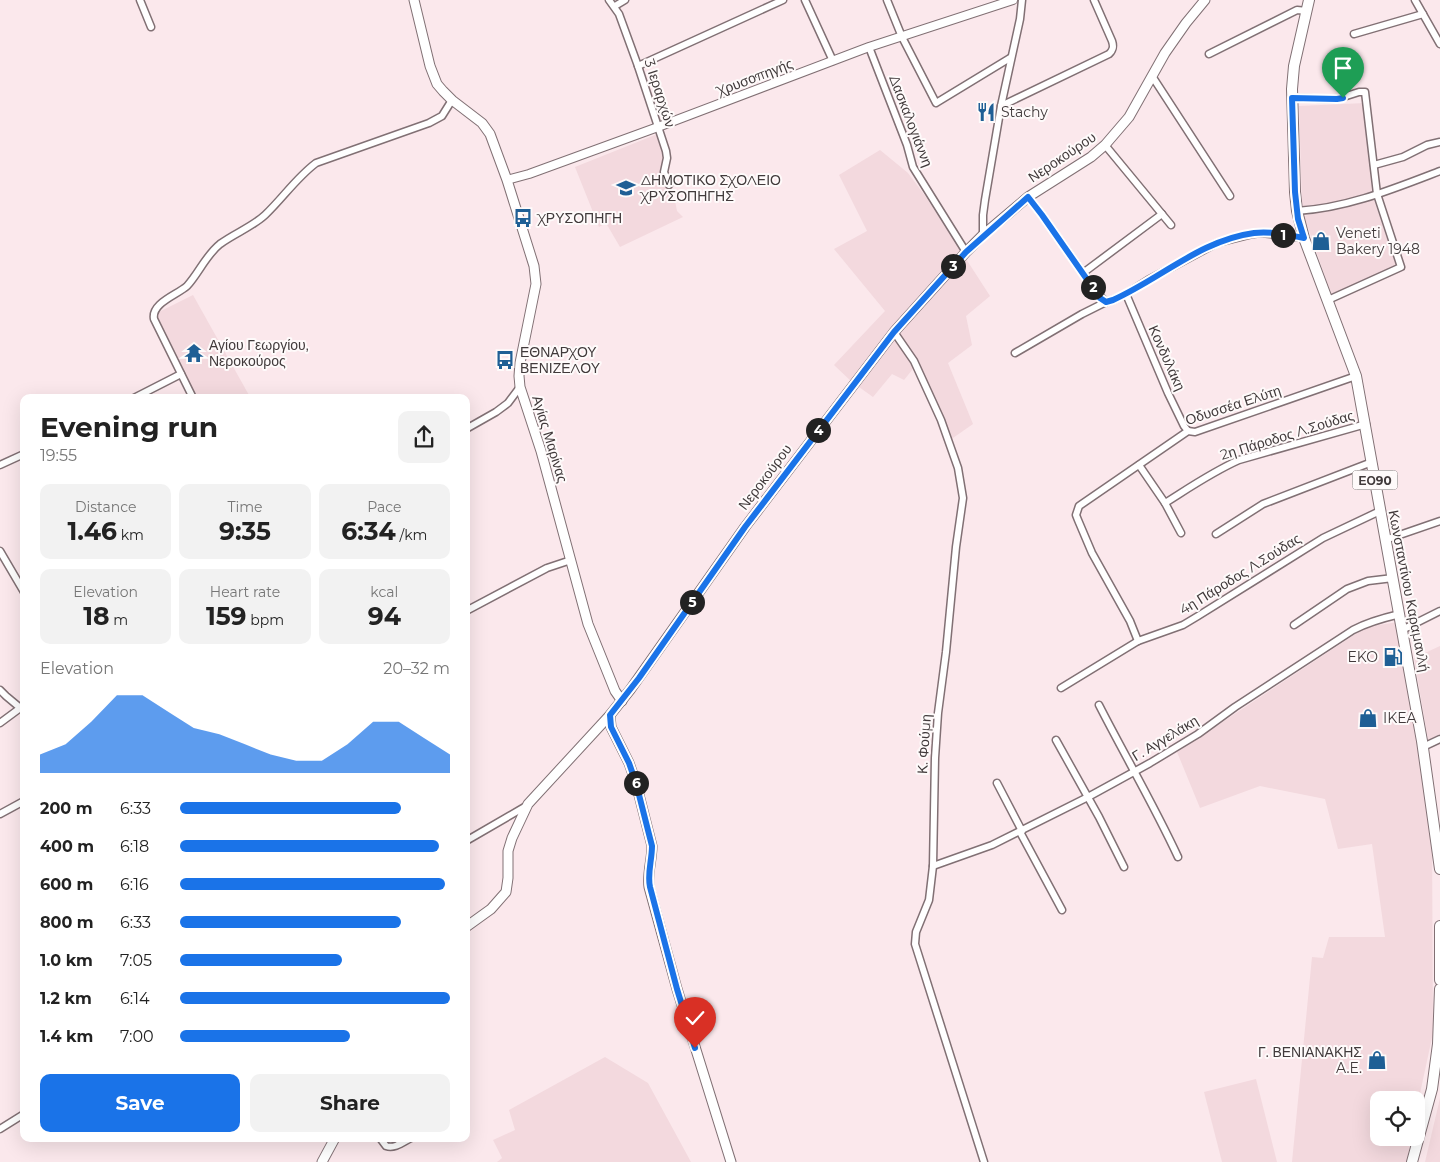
<!DOCTYPE html>
<html lang="en">
<head>
<meta charset="utf-8">
<style>
	body { margin:0; font-family:Montserrat,sans-serif; background:#f2f2f2; color:#222; height:100vh; display:flex; flex-direction:column; font-size:19px; white-space:nowrap }
	* { box-sizing:border-box; margin:0 }
	p { font-size:16px; color:#767676 }
	.icon { flex:none; width:28px; height:28px; fill:none; stroke:currentColor; stroke-width:2; stroke-linecap:round; stroke-linejoin:round }
	.map { position:relative; flex:1; overflow:hidden }
	.side { position:absolute; left:20px; top:394px; width:450px; height:748px; display:flex; flex-direction:column; background:#fff; border-radius:10px; box-shadow:0 5px 20px #0002 }
	.side>* { flex:none }
	.fabs { position:absolute; left:1370px; top:1091px; display:grid; gap:10px }
	.fabs a { display:grid; place-items:center; width:55px; height:55px; border-radius:10px; background:#fff; box-shadow:0 5px 20px #0002; font-size:25px }
	.pin { position:absolute; display:grid; place-items:center; width:42px; height:42px; color:#fff; margin:-51px -21px; border-radius:50% 50% 50% 0; rotate:-45deg; box-shadow:0 0 5px #0007 }
	.pin .icon { rotate:45deg }
	.km { position:absolute; width:25px; height:25px; margin:-12px; border-radius:50%; background:#222; color:#fff; font-size:14px; line-height:25px; text-align:center }
	.round { display:grid; place-items:center; flex:none; width:52px; height:52px; border-radius:10px; background:#f2f2f2 }
	.overview { display:flex; align-items:center; justify-content:space-between; height:85px; padding:0 20px }
	h1 { font-size:28px; font-weight:700; line-height:38px }
	.stats { display:grid; grid-template-columns:repeat(3,1fr); gap:8px; height:85px; padding:5px 20px }
	.stats div { display:grid; align-content:center; border-radius:10px; background:#f2f2f2; text-align:center }
	.stats b { font-size:25px; font-weight:700 }
	.stats small { font-size:14px; font-weight:400 }
	.stats p { font-size:14px }
	.chart { height:140px; padding:10px 20px }
	.chart p { display:flex; justify-content:space-between }
	.chart svg { width:100%; height:90px; margin-top:5px; fill:#1a73e8; opacity:.7 }
	.action { display:flex; gap:10px; margin-top:auto; padding:10px 20px }
	.action a { flex:1; height:58px; border-radius:10px; background:#1a73e8; color:#fff; font-size:20px; font-weight:700; line-height:58px; text-align:center }
	.action a+a { background:#f2f2f2; color:#222 }
	ul { padding:0 20px; list-style:none; font-size:16px }
	li { display:grid; grid-template-columns:80px 60px 1fr; align-items:center; height:38px }
	li i { height:12px; border-radius:6px; background:#1a73e8 }
	.map>svg:first-child { display:block }
</style>
</head>
<body>
<div class="map">
<svg width="1440" height="1162" viewBox="0 0 1440 1162">
	<rect width="100%" height="100%" fill="#fbe8ec"/>
	<g fill="#f3d9de">
		<path d="M1365 103 1372 193 1349 200 1325 205 1302 206 1299 106Z"/>
		<path d="M660 133 666 156 664 176 675 201 677 211 683 217 620 247 606 223 599 227 575 167Z"/>
		<path d="M880 150 908 173 926 197 990 296 966 316 972 345 948 363 973 424 950 440 916 365 904 380 892 374 873 397 852 382 834 365 885 311 834 249 867 231 839 175Z"/>
		<path d="M1374 200 1397 268 1331 294 1304 216Z"/>
		<path d="M193 295 250 397H193L153 315Z"/>
		<path d="M1398 622 1432 835 1433 1033 1416 1112V1100H1379V1138H1411L1407 1162H1292L1312 957 1323 958 1329 937H1385L1372 844 1338 849 1325 799 1260 786 1200 808 1177 752 1366 627Z"/>
		<path d="M1440 646V734L1428 740 1414 658Z"/>
		<path d="M605 1057 648 1083 691 1162H497L502 1158 493 1140 515 1130 509 1110Z"/>
		<path d="M1256 1079 1277 1162H1222L1204 1092Z"/>
		<path d="M1440 1098V1162H1425Z"/>
	</g>
	<g fill="none" stroke-linecap="round" stroke-linejoin="round">
		<g stroke="#817074" stroke-width="9">
			<g id="minor">
				<path d="M140 0 151 27"/>
				<path d="M609 0 619 14 638 66 666 151 667 158 664 172 669 185"/>
				<path d="M805 0 833 61"/>
				<path d="M887 0 902 37 936 103 1010 58"/>
				<path d="M1415 0 1440 44"/>
				<path d="M615 6 625 0"/>
				<path d="M1354 34 1423 14"/>
				<path d="M869 47 907 145 913 167 966 252"/>
				<path d="M1209 54 1297 10 1307 11"/>
				<path d="M638 66 783 0"/>
				<path d="M1152 76 1230 196"/>
				<path d="M1292 98 1337 99 1359 92H1365L1377 194 1401 267 1328 300"/>
				<path d="M1001 106 1109 54C1113 50 1114 47 1112 41L1094 0"/>
				<path d="M1105 145 1171 225"/>
				<path d="M1374 165 1403 157 1427 145 1440 142"/>
				<path d="M1028 197 1042 215 1096 292 1106 302"/>
				<path d="M1297 211C1347 208 1393 189 1440 171"/>
				<path d="M983 235V215L985 200 1001 106 1020 19 1022 0"/>
				<path d="M1083 273 1162 214"/>
				<path d="M1126 294 1168 393 1184 426 1188 431"/>
				<path d="M894 332 914 361 941 420 958 468 963 498 956 547 946 652 938 713 935 758 933 866 929 900 916 932 915 944 984 1162"/>
				<path d="M1015 353 1082 314 1106 302 1113 300 1126 294 1148 280 1217 243 1253 234 1261 233 1304 238"/>
				<path d="M134 398 181 374"/>
				<path d="M193 398 154 319C151 303 177 295 187 286 199 273 206 255 220 244 235 233 252 227 265 215 283 198 296 178 316 163L429 123 442 116 452 100"/>
				<path d="M466 429 496 412 508 403 520 387"/>
				<path d="M0 465 24 454"/>
				<path d="M1139 465 1165 503 1181 533"/>
				<path d="M1165 503C1189 488 1212 472 1239 460L1366 424"/>
				<path d="M1216 534 1263 504 1372 462"/>
				<path d="M1385 540 1440 521"/>
				<path d="M0 551 24 592"/>
				<path d="M466 611 547 568 571 560"/>
				<path d="M1294 625 1347 589 1368 581 1393 578"/>
				<path d="M1402 630 1440 611"/>
				<path d="M1138 641 1130 621 1092 553 1078 520 1076 515 1079 506 1188 431 1195 432 1356 376"/>
				<path d="M1061 688 1138 641 1183 625 1198 616 1323 538 1380 511"/>
				<path d="M0 690 6 696 24 711"/>
				<path d="M1099 705C1125 756 1154 805 1178 857"/>
				<path d="M0 723 23 706"/>
				<path d="M1056 740 1099 817 1124 867"/>
				<path d="M1423 747 1440 739"/>
				<path d="M997 783 1022 831"/>
				<path d="M0 814 24 801"/>
				<path d="M1020 832 1062 910"/>
				<path d="M466 841 528 805"/>
				<path d="M933 866 992 845 1088 797 1150 763 1198 734 1235 707 1353 630C1368 622 1383 618 1400 614"/>
				<path d="M0 1129 24 1114"/>
				<path d="M380 1138 386 1146C395 1149 403 1142 411 1138"/>
			</g>
		</g>
		<g stroke="#817074" stroke-width="10">
			<path id="tertiary" d="M507 180 529 174 658 127 869 47 1013 0"/>
		</g>
		<g stroke="#817074" stroke-width="11">
			<g id="secondary">
				<path d="M414 0 430 66 437 84 443 91 452 100 482 123 490 134 507 180 534 266 536 284 520 363 519 376 520 387 541 451 588 624 615 691 622 701"/>
				<path d="M610 715 611 727 629 763 636 783 652 846C652 860 647 874 649 887L677 989 731 1162"/>
				<path d="M466 927 491 909 506 892 508 878V851L512 838 528 804 610 715 630 690 745 527 894 332 966 252 983 235 1028 197 1091 157 1105 145 1129 117 1165 53 1186 23 1205 0"/>
				<path d="M322 1162 335 1138"/>
			</g>
		</g>
		<g stroke="#817074" stroke-width="12">
			<g id="primary">
				<path d="M1309 0 1294 66 1292 89 1295 192 1297 211 1304 238 1356 376 1422 741 1440 869"/>
				<path d="M1440 926V980"/>
				<path d="M1412 1162 1432 1089 1438 1044 1440 989"/>
			</g>
		</g>
		<use href="#minor" stroke="#fff" stroke-width="6"/>
		<use href="#tertiary" stroke="#fff" stroke-width="8"/>
		<use href="#secondary" stroke="#fff" stroke-width="9"/>
		<use href="#primary" stroke="#fff" stroke-width="10"/>
	</g>
	<g fill="none" stroke-linecap="round" stroke-linejoin="round">
		<g stroke="#fff" stroke-width="10">
			<path id="route" d="M695 1048 677 989 650 887C647 874 652 860 652 846L636 783 629 763 611 727 610 715 639 678 745 527 894 332 966 252 1028 197 1042 215 1100 298 1106 302 1113 300C1160 279 1201 240 1254 233 1271 231 1288 235 1304 238L1298 219 1295 192 1292 98 1337 99 1343 98"/>
		</g>
		<use href="#route" stroke="#1a73e8" stroke-width="6"/>
	</g>
	<defs>
		<g id="restaurant-bare" transform="scale(1.5)"><path d="M-5-6h1v4h1v-4h1v4h1v-4h1v5L-1.5 .5V6h-2V.5L-5-1ZM5-6V6H3V1.5H1.5Q1.5-4 5-6Z" fill="#1f5f95" stroke="#fefafa" stroke-width="2.5" paint-order="stroke"/></g>
		<g id="school-bare" transform="scale(1.5)"><path d="M0-5L7-2L0 1L-7-2ZM-4 1L0 2.5L4 1V4Q0 6-4 4Z" fill="#1f5f95" stroke="#fefafa" stroke-width="2.5" paint-order="stroke"/></g>
		<g id="bus-bare" transform="scale(1.5)"><path d="M-5-6H5V4H4V6H2V4H-2V6H-4V4H-5ZM-3.5-4V0h7V-4ZM-3.5 1.2v1.5H-2V1.2ZM2 1.2v1.5H3.5V1.2Z" fill="#1f5f95" stroke="#fefafa" stroke-width="2.5" paint-order="stroke"/></g>
		<g id="shop-bare" transform="scale(1.5)"><path d="M-5-2.5h2.3a2.7 3.5 0 0 1 5.4 0H5L5.5 6h-11ZM-1.5-2.5h3a1.5 2.3 0 0 0-3 0Z" fill="#1f5f95" stroke="#fefafa" stroke-width="2.5" paint-order="stroke"/></g>
		<g id="temple-bare" transform="scale(1.5)"><path d="M0-6L5-2H3V0L6.5 2.5H4V6H1.5V3h-3V6H-4V2.5H-6.5L-3 0V-2H-5Z" fill="#1f5f95" stroke="#fefafa" stroke-width="2.5" paint-order="stroke"/></g>
		<g id="fuel-bare" transform="scale(1.5)"><path d="M-5.5-6h7V0h2V4h1.3V-2.5L3-4.5l.8-.8L6-3V5H2.5V1h-1V6h-7ZM-4.2-4.7v3.2H.2V-4.7Z" fill="#1f5f95" stroke="#fefafa" stroke-width="2.5" paint-order="stroke"/></g>
	</defs>
	<g fill-rule="evenodd">
		<use href="#restaurant-bare" x="986" y="112"/>
		<use href="#school-bare" x="626" y="188"/>
		<use href="#bus-bare" x="523" y="218"/>
		<use href="#shop-bare" x="1321" y="241"/>
		<use href="#temple-bare" x="194" y="353"/>
		<use href="#bus-bare" x="505" y="360"/>
		<use href="#fuel-bare" x="1393" y="657"/>
		<use href="#shop-bare" x="1368" y="718"/>
		<use href="#shop-bare" x="1377" y="1060"/>
	</g>
	<g text-anchor="middle" dominant-baseline="central" stroke-width="4" stroke-linejoin="round" paint-order="stroke">
		<rect fill="#fefafa" stroke="#7a7474" stroke-width="1" x="1352.5" y="470.5" width="45" height="19" rx="4"/>
		<g font-size="12" font-weight="bold" fill="#413a3b">
			<text x="1375" y="480">ΕΟ90</text>
		</g>
		<g font-size="14" fill="#413a3b" stroke="#fefafa">
			<text transform="translate(755 77) rotate(-21)">Χρυσοπηγής</text>
			<text transform="translate(660 93) rotate(72)">3 Ιεραρχών</text>
			<text transform="translate(911 121) rotate(69)">Δασκαλογιάννη</text>
			<text transform="translate(1062 157) rotate(-34)">Νεροκούρου</text>
			<text transform="translate(1167 358) rotate(66)">Κονδυλάκη</text>
			<text transform="translate(1233 405) rotate(-18)">Οδυσσέα Ελύτη</text>
			<text transform="translate(1287 435) rotate(-17)">2η Πάροδος Λ.Σούδας</text>
			<text transform="translate(550 439) rotate(73)">Αγίας Μαρίνας</text>
			<text transform="translate(765 477) rotate(-53)">Νεροκούρου</text>
			<text transform="translate(1240 574) rotate(-32)">4η Πάροδος Λ.Σούδας</text>
			<text transform="translate(1409 591) rotate(79)">Κωνσταντίνου Καραμανλή</text>
			<text transform="translate(1165 738) rotate(-31)">Γ. Αγγελάκη</text>
			<text transform="translate(924 744) rotate(-86)">Κ. Φούμη</text>
		</g>
		<g font-size="14" fill="#413a3b" stroke="#fefafa" text-anchor="start">
			<text x="1001" y="112">Stachy</text>
			<text x="641" y="180">ΔΗΜΟΤΙΚΟ ΣΧΟΛΕΙΟ<tspan x="641" dy="16">ΧΡΥΣΟΠΗΓΗΣ</tspan></text>
			<text x="538" y="218">ΧΡΥΣΟΠΗΓΗ</text>
			<text x="1336" y="233">Veneti<tspan x="1336" dy="16">Bakery 1948</tspan></text>
			<text x="209" y="345">Αγίου Γεωργίου,<tspan x="209" dy="16">Νεροκούρος</tspan></text>
			<text x="520" y="352">ΕΘΝΑΡΧΟΥ<tspan x="520" dy="16">ΒΕΝΙΖΕΛΟΥ</tspan></text>
			<text x="1378" y="657" text-anchor="end">EKO</text>
			<text x="1383" y="718">IKEA</text>
			<text x="1362" y="1052" text-anchor="end">Γ. ΒΕΝΙΑΝΑΚΗΣ<tspan x="1362" dy="16">A.E.</tspan></text>
		</g>
	</g>
</svg>
<div class="fabs">
<a><svg class="icon" aria-label="locate" viewBox="0 0 24 24"><circle cx="12" cy="12" r="6"/><path d="M12 2v4M12 18v4M2 12h4M18 12h4"/></svg></a>
</div>
<div class="pin" style="left:1343px;top:98px;background:#1e9e55"><svg class="icon" aria-label="arrive" viewBox="0 0 24 24"><path d="M6 21V4h12l-3 4 3 4H6"/></svg></div>
<div class="pin" style="left:695px;top:1048px;background:#d93025"><svg class="icon" aria-label="check" viewBox="0 0 24 24"><path d="M5 12l5 5 9-10"/></svg></div>
<b class="km" style="left:1283px;top:235px">1</b>
<b class="km" style="left:1093px;top:287px">2</b>
<b class="km" style="left:953px;top:266px">3</b>
<b class="km" style="left:818px;top:430px">4</b>
<b class="km" style="left:692px;top:602px">5</b>
<b class="km" style="left:636px;top:783px">6</b>
<section class="side">
<div class="overview"><div><h1>Evening run</h1><p>19:55</p></div><a class="round"><svg class="icon" aria-label="share" viewBox="0 0 24 24"><path d="M12 15V3M7 8l5-5 5 5M5 13v7h14v-7"/></svg></a></div>
<div class="stats">
<div><p>Distance</p><b>1.46<small> km</small></b></div>
<div><p>Time</p><b>9:35</b></div>
<div><p>Pace</p><b>6:34<small> /km</small></b></div>
</div>
<div class="stats">
<div><p>Elevation</p><b>18<small> m</small></b></div>
<div><p>Heart rate</p><b>159<small> bpm</small></b></div>
<div><p>kcal</p><b>94</b></div>
</div>
<div class="chart"><p><span>Elevation</span>20–32 m</p>
<svg viewBox="0 0 160 44" preserveAspectRatio="none"><path d="M0 44V35L10 30L20 19L30 6L40 6L50 14L60 22L70 25L80 30L90 35L100 38L110 38L120 30L130 19L140 19L150 27L160 35V44z"/></svg>
</div>
<ul>
<li><b>200 m</b>6:33<i style="width:82%"></i></li>
<li><b>400 m</b>6:18<i style="width:96%"></i></li>
<li><b>600 m</b>6:16<i style="width:98%"></i></li>
<li><b>800 m</b>6:33<i style="width:82%"></i></li>
<li><b>1.0 km</b>7:05<i style="width:60%"></i></li>
<li><b>1.2 km</b>6:14<i style="width:100%"></i></li>
<li><b>1.4 km</b>7:00<i style="width:63%"></i></li>
</ul>
<div class="action"><a>Save</a><a>Share</a></div>
</section>
</div>
</body>
</html>
